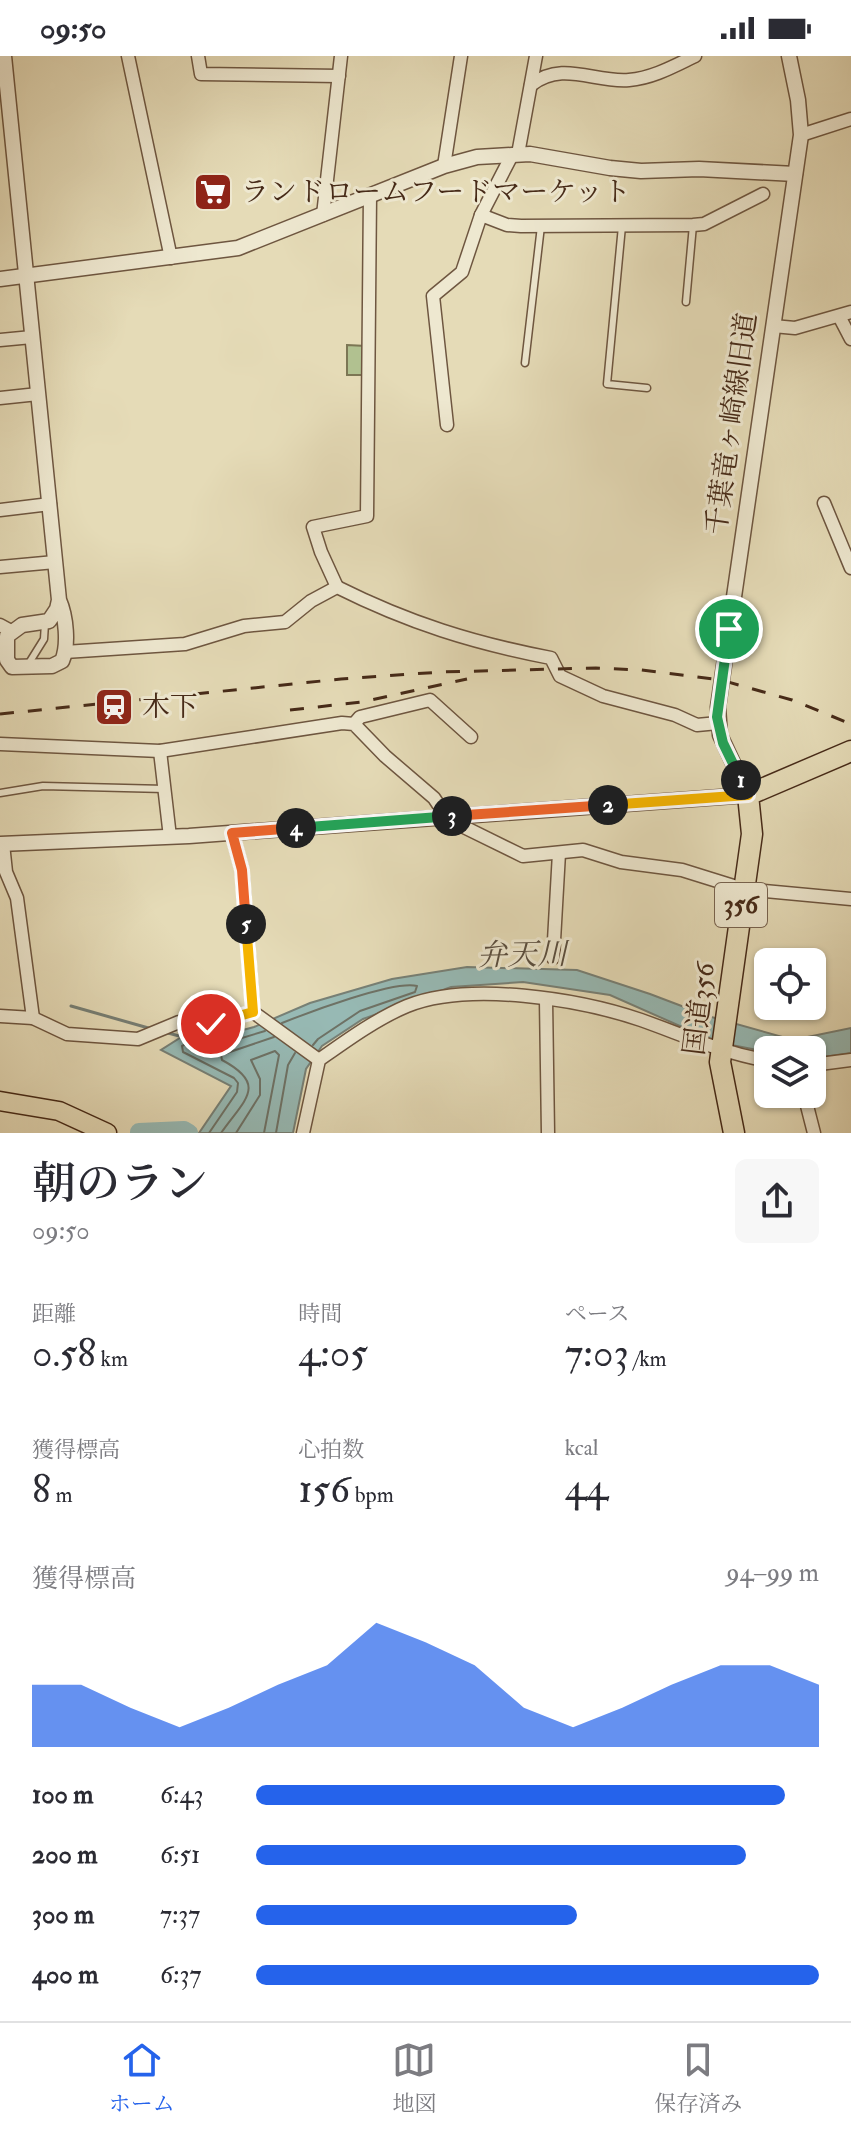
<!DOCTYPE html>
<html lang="ja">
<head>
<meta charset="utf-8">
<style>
	body { margin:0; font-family:"IM FELL Double Pica","Noto Serif JP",serif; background:#f7f7f7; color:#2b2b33; height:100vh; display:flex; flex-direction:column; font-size:30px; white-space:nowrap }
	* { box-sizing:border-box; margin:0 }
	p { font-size:26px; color:#7c7c81 }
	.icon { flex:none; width:44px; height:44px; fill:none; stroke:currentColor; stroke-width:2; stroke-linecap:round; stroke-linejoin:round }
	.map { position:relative; height:1077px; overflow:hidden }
	.panel { display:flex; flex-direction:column; background:#fff; flex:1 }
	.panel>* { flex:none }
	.fabs { position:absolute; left:754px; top:892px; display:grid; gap:16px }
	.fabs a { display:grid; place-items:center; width:72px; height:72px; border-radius:12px; background:#fff; box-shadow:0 2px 6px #0004; font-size:40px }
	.pin { position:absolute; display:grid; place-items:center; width:68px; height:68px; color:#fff; margin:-34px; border:4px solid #fff; border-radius:50%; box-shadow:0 2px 8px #0007 }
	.km { position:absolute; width:40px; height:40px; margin:-20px; border-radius:50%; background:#222; color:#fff; font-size:22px; line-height:40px; text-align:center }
	.round { display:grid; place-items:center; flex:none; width:84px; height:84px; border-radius:12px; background:#f7f7f7 }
	.summary { display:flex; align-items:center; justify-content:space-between; height:136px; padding:0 32px }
	h1 { font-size:44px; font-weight:600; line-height:60px }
	.stats { display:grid; grid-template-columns:repeat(3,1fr); gap:12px; height:136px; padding:8px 32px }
	.stats div { display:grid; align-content:center }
	.stats b { font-size:40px; font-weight:600 }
	.stats small { font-size:22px; font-weight:400 }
	.stats p { font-size:22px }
	.chart { height:224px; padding:16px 32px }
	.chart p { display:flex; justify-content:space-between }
	.chart svg { width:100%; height:144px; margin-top:8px; fill:#2563eb; opacity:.7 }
	ul { padding:0 32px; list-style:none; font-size:26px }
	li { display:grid; grid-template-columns:128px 96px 1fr; align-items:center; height:60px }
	li i { height:20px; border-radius:10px; background:#2563eb }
	.status { display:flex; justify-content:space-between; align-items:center; height:56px; padding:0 40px; background:#fff; direction:ltr }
	.status svg { height:22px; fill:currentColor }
	.menu { display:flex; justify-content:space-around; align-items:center; height:112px; border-top:2px solid #e1e1e2; background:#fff; font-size:22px; color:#7c7c81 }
	.menu a { display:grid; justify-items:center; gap:4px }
	.menu .active { color:#2563eb }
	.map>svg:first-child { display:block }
</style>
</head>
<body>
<div class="status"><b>09:50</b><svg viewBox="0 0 49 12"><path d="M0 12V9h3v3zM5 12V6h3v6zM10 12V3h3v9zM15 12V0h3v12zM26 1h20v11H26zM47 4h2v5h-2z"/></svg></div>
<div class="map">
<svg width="851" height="1077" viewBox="0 0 851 1077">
	<rect width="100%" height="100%" fill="#e5dbb7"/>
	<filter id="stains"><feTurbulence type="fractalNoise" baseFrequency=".0025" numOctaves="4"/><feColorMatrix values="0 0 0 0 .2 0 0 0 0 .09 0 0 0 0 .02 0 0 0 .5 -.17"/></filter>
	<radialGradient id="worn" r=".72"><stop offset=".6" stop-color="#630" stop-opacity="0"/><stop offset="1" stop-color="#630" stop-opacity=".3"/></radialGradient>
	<path fill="#b1c190" stroke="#7c7654" stroke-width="2" d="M347 289 366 290V319H347Z"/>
	<path fill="#97bab5" stroke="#778076" stroke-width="2" d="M467 911 577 914 650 938 708 960 793 984 851 972V997L816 1002 812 1001V994H768V996L716 986 610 939 523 926 451 931 363 963 322 990 306 1013 293 1077H199L231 1030 161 994 183 980H221L254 971 310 947 392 923Z"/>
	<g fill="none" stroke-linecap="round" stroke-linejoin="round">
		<g stroke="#6e7266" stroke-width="2">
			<path d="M282 967C307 957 394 924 417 930L415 936 360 955 318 983 313 989"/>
			<path d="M209 1077 237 1036 238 1027 234 1022 183 996 182 990 186 988H222L265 975"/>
			<path d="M221 1077C244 1044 269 1029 222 1004L221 999 274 981"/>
			<path d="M236 1077 260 1039V1023L251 1004 275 995 279 999 264 1077"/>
			<path d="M276 1077 288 1009 295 997"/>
		</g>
		<g stroke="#778076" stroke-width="3">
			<path d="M71 950 152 973"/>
			<path d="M168 977 183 981"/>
		</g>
		<path stroke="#97bab5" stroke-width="18" d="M139 1076 184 1074 189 1077"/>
		<g stroke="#6e5640" stroke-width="9">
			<g id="service">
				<path d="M622 170 607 328 647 332"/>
				<path d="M686 246 693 169"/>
				<path d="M525 307 541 170"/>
				<path d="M29 607 44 583 45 567"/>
				<path d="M0 737 43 730 165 733"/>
			</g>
		</g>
		<g stroke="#6e5640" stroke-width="15">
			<g id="minor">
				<path d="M128 0 171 202"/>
				<path d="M198 0 201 18 339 20"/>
				<path d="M531 29C563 4 594 27 629 24 653 22 674 10 695 0"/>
				<path d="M801 79 851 63"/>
				<path d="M518 98 536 0"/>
				<path d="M444 110 461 0"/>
				<path d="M323 159 341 0"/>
				<path d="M481 159 507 169 521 170 693 169 704 168 763 138"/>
				<path d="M839 260 851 283"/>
				<path d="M773 270 795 272 851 256"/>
				<path d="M0 284 32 281"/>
				<path d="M0 342 38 338"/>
				<path d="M447 369 433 240 462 216 481 159 512 99"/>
				<path d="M824 447 851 512"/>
				<path d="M0 454 50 448"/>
				<path d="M0 511 55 506"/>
				<path d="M337 531 321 496 313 471 367 460 370 139"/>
				<path d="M0 569 11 575"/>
				<path d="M65 596 185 588 244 570 285 566 311 545 337 531C409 567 473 587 551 602L560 620 603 640 675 659 697 669 718 667"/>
				<path d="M354 668 360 661 430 644 471 681"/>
				<path d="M0 688 160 695 342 667 354 668 385 700 434 742 446 760"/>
				<path d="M160 695 170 781"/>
				<path d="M457 759 464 771 523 800 583 794 621 806 682 814 743 833 851 843"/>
				<path d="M232 777 242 814 253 956"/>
				<path d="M3 788 6 816 17 842 33 962"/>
				<path d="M553 902 559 797"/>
				<path d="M546 944 548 1077"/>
				<path d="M253 956 319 1004"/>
				<path d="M0 960 33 962 67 978 138 983 179 966 211 968 253 956"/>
				<path d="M812 1009 851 1004"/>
				<path d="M804 1038 814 1077"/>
				<path d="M303 1077 319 1004C346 985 376 963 407 950 469 925 579 943 641 964 686 980 720 996 768 1005"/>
			</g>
		</g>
		<g stroke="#6e5640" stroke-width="17">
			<g id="tertiary">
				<path d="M4 0 59 544C66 560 69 589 62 605L52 610 12 611 7 604V580L22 569 49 565 57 553 59 544"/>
				<path d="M0 223 238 192 444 110 477 101 530 98 610 112 641 115 699 113 795 118"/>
				<path d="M0 788 189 780 748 739 720 679 718 651 801 79 798 44 789 0"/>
			</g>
		</g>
		<g stroke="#462a18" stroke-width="21">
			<path id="primary" d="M0 1045 59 1055 107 1077"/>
		</g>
		<g stroke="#462a18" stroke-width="23">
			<path id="trunk" d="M734 1077 720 1006 752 778 748 739 851 695"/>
		</g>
		<use href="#service" stroke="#eee8d0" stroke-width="6"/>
		<use href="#minor" stroke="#eee8d0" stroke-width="12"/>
		<use href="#tertiary" stroke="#eee8d0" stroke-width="14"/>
		<use href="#primary" stroke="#e5dbb7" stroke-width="18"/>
		<use href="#trunk" stroke="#e5dbb7" stroke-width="20"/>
		<g stroke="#462a18" stroke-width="3" stroke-dasharray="14 14" stroke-linecap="butt">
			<path d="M290 654 362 646 467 623"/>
			<path d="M0 658 341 623 441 616 596 612 641 614 721 624 792 644 851 668"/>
		</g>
	</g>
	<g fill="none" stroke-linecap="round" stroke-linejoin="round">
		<g stroke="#fff" stroke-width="16">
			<path id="split-1" d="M729 573 717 661 723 687 741 724"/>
		</g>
		<g stroke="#fff" stroke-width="16">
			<path id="split-2" d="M608 749 748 739 741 724"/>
		</g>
		<g stroke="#fff" stroke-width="16">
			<path id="split-3" d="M452 760 608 749"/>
		</g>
		<g stroke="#fff" stroke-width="16">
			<path id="split-4" d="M296 772 452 760"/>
		</g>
		<g stroke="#fff" stroke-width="16">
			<path id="split-5" d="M246 868 242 814 232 777 296 772"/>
		</g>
		<g stroke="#fff" stroke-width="16">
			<path id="split-6" d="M211 968 253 956 246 868"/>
		</g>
		<use href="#split-1" stroke="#22a559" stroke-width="10"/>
		<use href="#split-2" stroke="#f5b400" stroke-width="10"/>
		<use href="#split-3" stroke="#f0652b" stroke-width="10"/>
		<use href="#split-4" stroke="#22a559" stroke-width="10"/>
		<use href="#split-5" stroke="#f0652b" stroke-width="10"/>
		<use href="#split-6" stroke="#f5b400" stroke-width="10"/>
	</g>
	<defs>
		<g id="supermarket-square" transform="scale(2)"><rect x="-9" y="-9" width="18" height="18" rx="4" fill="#8f2418" stroke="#eee8d0"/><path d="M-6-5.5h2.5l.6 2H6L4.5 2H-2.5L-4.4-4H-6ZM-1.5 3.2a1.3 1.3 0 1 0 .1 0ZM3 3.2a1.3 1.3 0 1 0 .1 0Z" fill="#fff"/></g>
		<g id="station-square" transform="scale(2)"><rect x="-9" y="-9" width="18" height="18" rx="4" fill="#8f2418" stroke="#eee8d0"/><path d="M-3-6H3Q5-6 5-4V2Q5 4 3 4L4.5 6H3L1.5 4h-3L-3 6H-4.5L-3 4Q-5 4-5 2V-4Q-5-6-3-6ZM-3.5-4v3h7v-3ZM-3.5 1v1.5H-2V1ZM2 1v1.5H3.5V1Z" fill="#fff"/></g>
	</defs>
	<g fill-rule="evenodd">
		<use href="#supermarket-square" x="213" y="136"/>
		<use href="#station-square" x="114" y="651"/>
	</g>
	<g text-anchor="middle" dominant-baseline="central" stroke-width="6" stroke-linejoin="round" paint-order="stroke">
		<rect fill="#eee8d0" stroke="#78634f" stroke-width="2" x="715" y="827" width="52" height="44" rx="6"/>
		<g font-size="26" font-weight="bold" fill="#462a18">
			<text x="741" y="849">356</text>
		</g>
		<g font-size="28" fill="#462a18" stroke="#eee8d0" text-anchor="start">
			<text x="241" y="136">ランドロームフードマーケット</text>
			<text x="142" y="651">木下</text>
		</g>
		<g font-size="28" fill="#462a18" stroke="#eee8d0">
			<text transform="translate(732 368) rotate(-82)">千葉竜ヶ崎線旧道</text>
			<text transform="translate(700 953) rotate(-83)">国道356</text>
		</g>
		<g font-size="30" font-style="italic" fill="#5a4e3f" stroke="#eee8d0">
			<text transform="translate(522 899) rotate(-1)">弁天川</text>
		</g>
	</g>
	<rect width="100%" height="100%" filter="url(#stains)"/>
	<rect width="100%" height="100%" fill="url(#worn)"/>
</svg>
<div class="fabs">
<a><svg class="icon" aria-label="locate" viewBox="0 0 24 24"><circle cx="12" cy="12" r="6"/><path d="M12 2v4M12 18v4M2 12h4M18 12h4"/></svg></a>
<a><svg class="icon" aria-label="layers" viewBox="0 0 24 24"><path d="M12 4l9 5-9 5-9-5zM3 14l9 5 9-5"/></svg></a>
</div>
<div class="pin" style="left:729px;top:573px;background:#1e9e55"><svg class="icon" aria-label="arrive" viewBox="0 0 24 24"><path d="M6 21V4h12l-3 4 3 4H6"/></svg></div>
<div class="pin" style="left:211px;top:968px;background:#d93025"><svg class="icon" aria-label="check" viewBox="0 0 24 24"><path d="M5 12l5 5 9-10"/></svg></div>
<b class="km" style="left:741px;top:724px">1</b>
<b class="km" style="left:608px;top:749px">2</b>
<b class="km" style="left:452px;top:760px">3</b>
<b class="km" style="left:296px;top:772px">4</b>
<b class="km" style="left:246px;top:868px">5</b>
</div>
<section class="panel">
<div class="summary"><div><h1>朝のラン</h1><p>09:50</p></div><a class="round"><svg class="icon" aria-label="share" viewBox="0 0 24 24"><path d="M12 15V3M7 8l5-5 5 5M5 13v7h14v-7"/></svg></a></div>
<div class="stats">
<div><p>距離</p><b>0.58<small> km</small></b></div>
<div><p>時間</p><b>4:05</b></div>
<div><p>ペース</p><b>7:03<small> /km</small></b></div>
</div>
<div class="stats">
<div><p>獲得標高</p><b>8<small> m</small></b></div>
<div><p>心拍数</p><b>156<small> bpm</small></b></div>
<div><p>kcal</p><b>44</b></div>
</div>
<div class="chart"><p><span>獲得標高</span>94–99 m</p>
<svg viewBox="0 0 160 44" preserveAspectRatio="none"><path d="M0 44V25L10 25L20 32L30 38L40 32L50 25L60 19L70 6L80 12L90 19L100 32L110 38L120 32L130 25L140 19L150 19L160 25V44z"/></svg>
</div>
<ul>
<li><b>100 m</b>6:43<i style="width:94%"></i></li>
<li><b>200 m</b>6:51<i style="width:87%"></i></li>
<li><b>300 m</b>7:37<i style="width:57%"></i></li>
<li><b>400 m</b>6:37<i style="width:100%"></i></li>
</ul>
</section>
<nav class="menu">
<a class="active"><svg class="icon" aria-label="home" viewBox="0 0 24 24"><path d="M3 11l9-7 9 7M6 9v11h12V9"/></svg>ホーム</a>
<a><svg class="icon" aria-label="map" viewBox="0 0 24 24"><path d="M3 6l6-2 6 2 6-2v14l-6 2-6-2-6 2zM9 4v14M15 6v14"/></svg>地図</a>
<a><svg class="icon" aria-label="saved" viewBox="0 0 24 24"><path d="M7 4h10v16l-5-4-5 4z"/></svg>保存済み</a>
</nav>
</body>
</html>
